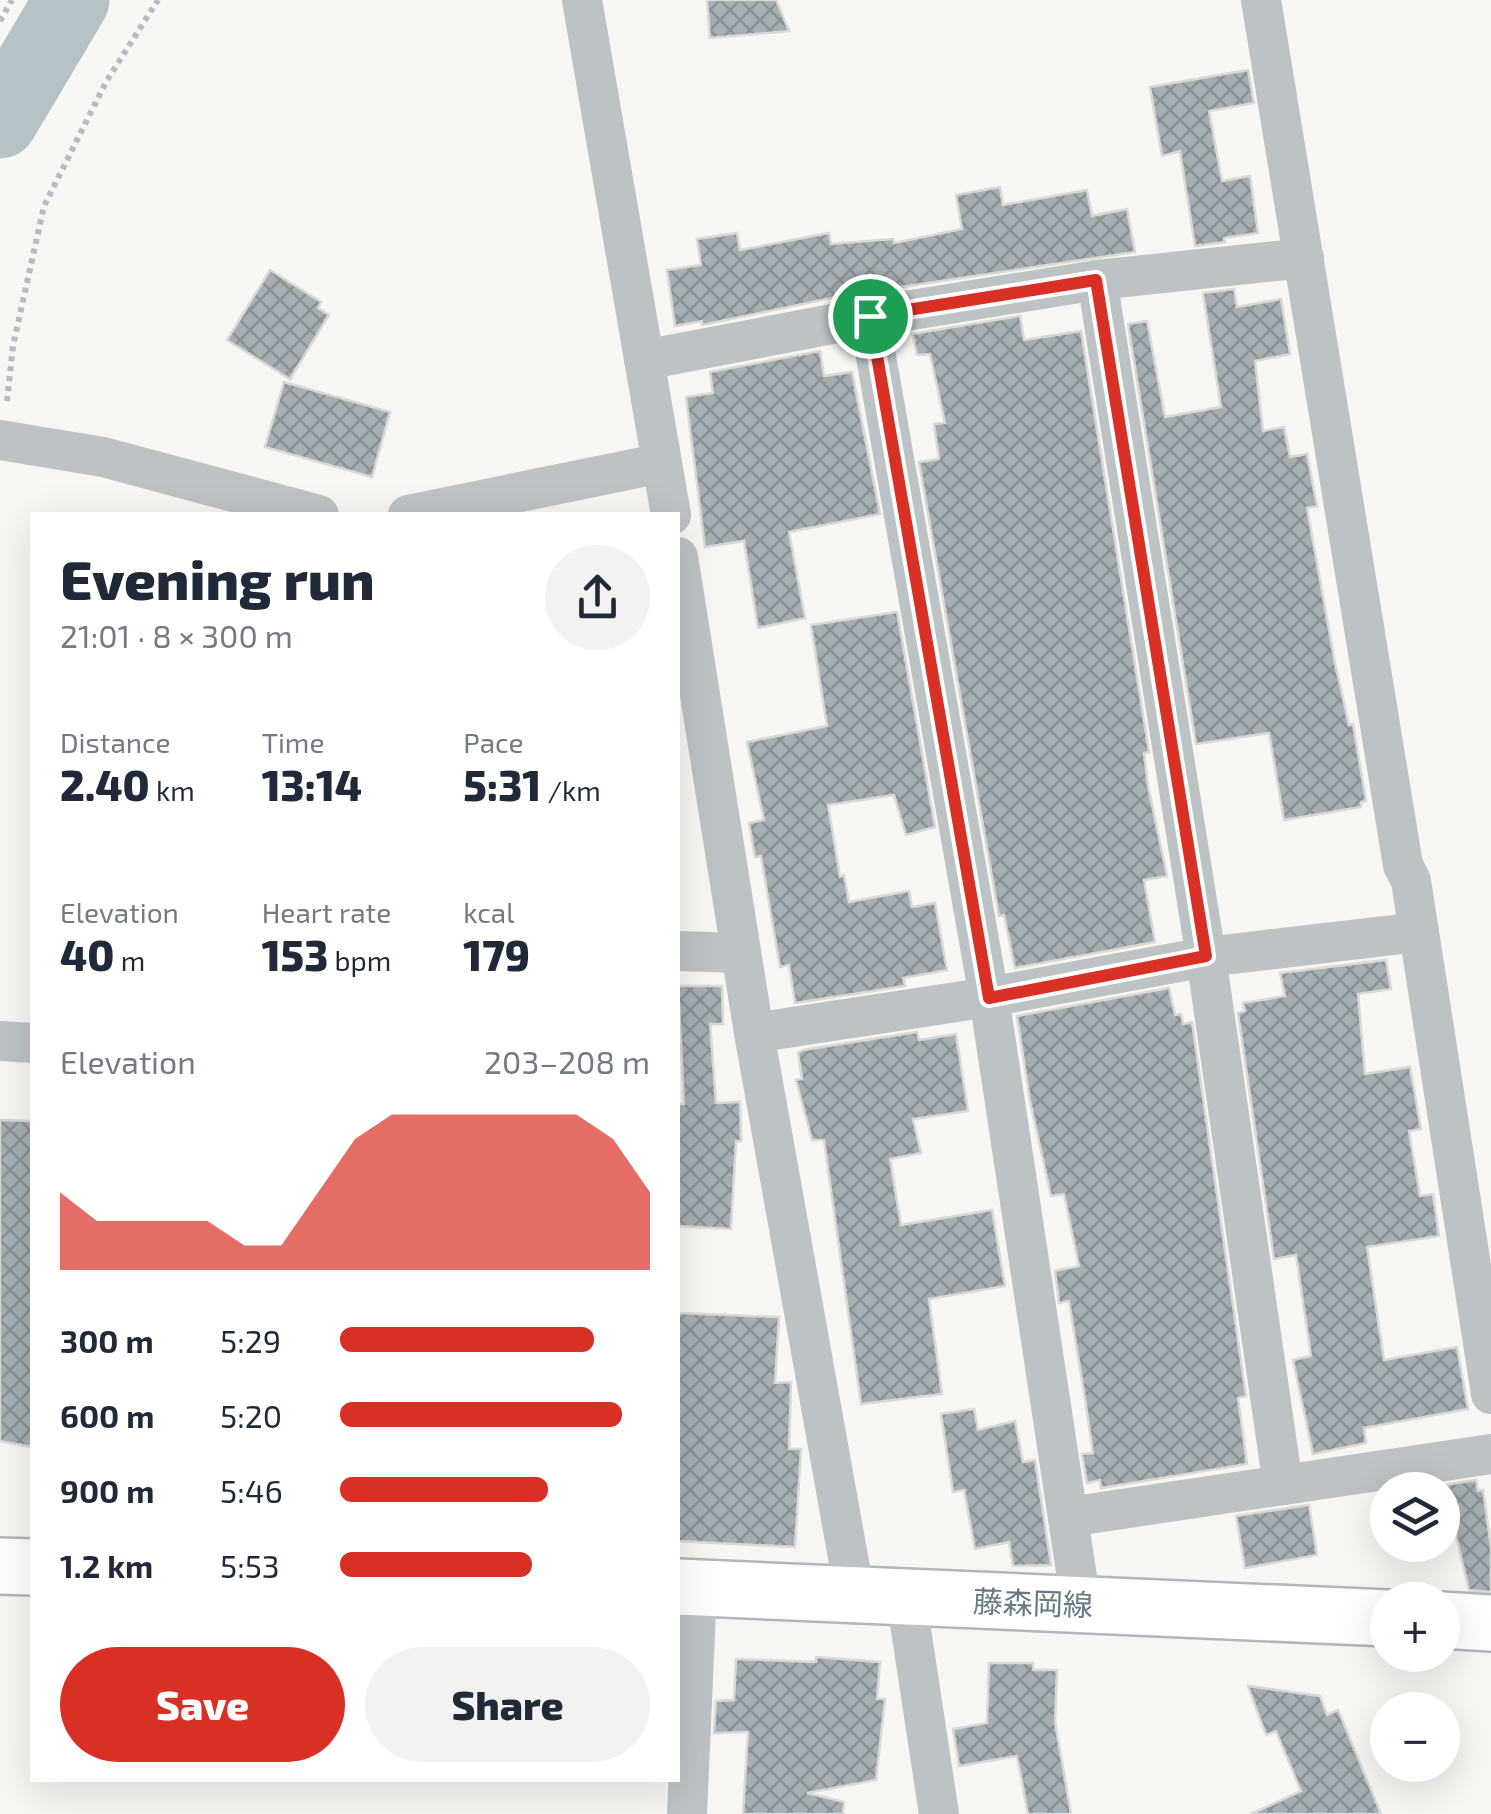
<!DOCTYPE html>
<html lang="en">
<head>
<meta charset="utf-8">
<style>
	body { margin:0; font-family:"Exo 2","Noto Sans JP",sans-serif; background:#f2f2f3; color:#1f2937; height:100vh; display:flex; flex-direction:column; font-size:38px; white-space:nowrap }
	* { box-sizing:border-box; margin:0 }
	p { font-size:32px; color:#747a83 }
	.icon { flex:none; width:55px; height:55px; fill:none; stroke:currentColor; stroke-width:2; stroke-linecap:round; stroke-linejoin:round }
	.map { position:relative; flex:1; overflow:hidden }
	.sheet { position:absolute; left:30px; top:512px; width:650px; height:1270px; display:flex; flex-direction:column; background:#fff; border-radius:0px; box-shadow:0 10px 40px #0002 }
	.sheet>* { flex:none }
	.fabs { position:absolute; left:1370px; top:1472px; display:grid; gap:20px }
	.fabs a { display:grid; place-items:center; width:90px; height:90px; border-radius:50%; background:#fff; box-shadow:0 10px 40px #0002; font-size:50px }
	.pin { position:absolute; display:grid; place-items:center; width:85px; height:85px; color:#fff; margin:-42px; border:5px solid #fff; border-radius:50%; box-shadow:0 2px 10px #0007 }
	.round { display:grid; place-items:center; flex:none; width:105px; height:105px; border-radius:52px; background:#f2f2f3 }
	.head { display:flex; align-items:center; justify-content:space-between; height:170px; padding:0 30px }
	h1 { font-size:55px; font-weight:800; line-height:75px }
	.stats { display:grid; grid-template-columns:repeat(3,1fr); gap:15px; height:170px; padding:10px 30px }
	.stats div { display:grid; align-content:center }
	.stats b { font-size:42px; font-weight:800 }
	.stats small { font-size:28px; font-weight:400 }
	.stats p { font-size:28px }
	.chart { height:280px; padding:20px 30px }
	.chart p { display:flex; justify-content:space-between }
	.chart svg { width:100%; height:180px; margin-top:10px; fill:#d93025; opacity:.7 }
	.cta { display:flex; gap:20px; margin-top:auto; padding:20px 30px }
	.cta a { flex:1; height:115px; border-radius:60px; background:#d93025; color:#fff; font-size:40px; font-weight:800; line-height:115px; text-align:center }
	.cta a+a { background:#f2f2f3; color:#1f2937 }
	ul { padding:0 30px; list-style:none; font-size:32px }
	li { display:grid; grid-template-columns:160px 120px 1fr; align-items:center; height:75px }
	li i { height:25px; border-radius:12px; background:#d93025 }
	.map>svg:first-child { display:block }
</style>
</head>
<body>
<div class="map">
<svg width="1491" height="1814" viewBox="0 0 1491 1814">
	<defs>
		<pattern id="building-cross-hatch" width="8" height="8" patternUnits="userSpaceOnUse" patternTransform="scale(2.5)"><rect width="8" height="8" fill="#a5aeb2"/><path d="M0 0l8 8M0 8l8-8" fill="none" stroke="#8a9296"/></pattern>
	</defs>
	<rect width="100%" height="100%" fill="#f6f6f3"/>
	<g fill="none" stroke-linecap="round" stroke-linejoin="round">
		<path stroke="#b6c3c6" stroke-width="75" d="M0 121 72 0"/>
	</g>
	<g fill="url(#building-cross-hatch)" stroke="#d8d8d6" stroke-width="2.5">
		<path d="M707 0H776L789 31 710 38Z"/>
		<path d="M1248 70 1254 103 1209 111 1222 181 1250 176 1258 233 1224 238 1225 242 1195 246 1180 151 1162 156 1150 87Z"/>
		<path d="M1000 187 1003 205 1087 190 1092 216 1127 209 1135 252 841 296 702 325V321L675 326 667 270 701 265 697 239 737 233 740 250 829 233 831 244 893 239 894 243 962 229 956 195Z"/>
		<path d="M270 270 321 302 318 308 329 315 290 379 227 340Z"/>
		<path d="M1234 289 1237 307 1281 299 1290 354 1255 361 1263 431 1284 427 1290 457 1307 454 1317 506 1307 508 1335 663 1349 725 1353 724 1366 801 1361 802V807L1284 820 1269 733 1196 744 1128 324 1147 321 1165 417 1221 407 1203 293Z"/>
		<path d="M1020 316 1024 340 1081 331 1149 752 1144 753 1148 786 1167 876 1144 880 1155 942 1015 968 1004 915 999 916 919 462 939 459 934 424 945 423 930 354 917 355 912 334Z"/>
		<path d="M820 351 824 376 852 372 880 514 789 532 805 618 758 628 744 541 705 547 686 397 713 393 710 372Z"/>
		<path d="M284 382 390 412 372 477 265 447Z"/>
		<path d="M897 612 935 827 906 835 894 795 828 805 840 877 844 875 849 902 909 891 912 907 935 903 947 970 903 978 905 986 795 1003 789 965 780 967 761 856 755 857 749 823 764 820 747 742 827 726 811 625Z"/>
		<path d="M1386 960 1391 989 1358 994 1365 1074 1410 1067 1421 1129 1409 1131 1420 1196 1433 1194 1439 1236 1367 1247 1384 1360 1457 1347 1468 1409 1364 1428 1366 1443 1313 1454 1293 1360 1311 1356 1296 1255 1274 1259 1238 1013 1245 1011 1243 1003 1285 996 1280 973Z"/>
		<path d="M678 986H722L723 1024H710L716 1103 740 1102 741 1141H736L731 1229 678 1226V1104H684Z"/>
		<path d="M1169 988 1175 1015 1181 1014 1183 1024 1192 1022 1246 1396 1238 1398 1247 1464 1101 1488 1100 1480 1087 1483 1082 1454 1093 1453 1085 1399 1069 1301 1059 1303 1055 1271 1079 1266 1064 1194 1051 1196 1030 1101 1017 1016Z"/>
		<path d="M917 1032 919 1040 956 1034 968 1111 913 1119 921 1153 890 1159 901 1225 992 1210 1005 1286 929 1299 942 1394 861 1404 824 1140H812L796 1080 802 1079 798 1053 803 1050Z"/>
		<path d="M0 1120 32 1121V1447L0 1441Z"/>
		<path d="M678 1313 779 1317 775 1383 791 1382 789 1449H801L795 1547 678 1541Z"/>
		<path d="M974 1409 978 1430 1015 1421 1023 1462 1035 1460 1051 1565 1013 1566 1009 1542 975 1549 964 1490 953 1492 941 1414Z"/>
		<path d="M1476 1480 1478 1491 1483 1490 1491 1547V1592L1469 1590 1444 1485Z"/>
		<path d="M1309 1505 1317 1555 1245 1568 1236 1516Z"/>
		<path d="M816 1657 880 1662 877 1699H885L876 1780 807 1793 844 1802 843 1814H743L748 1732 714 1733 716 1701 734 1700 736 1659 816 1662Z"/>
		<path d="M989 1663H1033V1670H1057L1055 1722 1071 1814H1028L1017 1756 959 1766 953 1729 987 1723Z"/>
		<path d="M1248 1686 1320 1696 1327 1715 1338 1710 1381 1814H1251L1301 1791 1276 1731 1266 1735Z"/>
	</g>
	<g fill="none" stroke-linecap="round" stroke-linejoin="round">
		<g stroke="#b0b6ba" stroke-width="60">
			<g id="secondary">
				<path d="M0 1566 32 1567"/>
				<path d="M678 1587 1388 1618"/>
				<path d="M1442 1620 1491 1623"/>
			</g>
		</g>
		<g stroke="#b8bbbd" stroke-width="6" stroke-dasharray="5 5" stroke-linecap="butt">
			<path d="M0 21 12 0"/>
			<path d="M7 401 13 346 44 206 106 82 158 0"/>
		</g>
		<g stroke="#bdc2c5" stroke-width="40">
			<path d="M582 0 671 515"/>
			<path d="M1261 0 1403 865 1411 881 1491 1394"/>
			<path d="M1097 280 1304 258"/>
			<path d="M869 317 1097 280 1206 957 1419 932"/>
			<path d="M644 360 869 317 989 997 1206 957 1283 1485"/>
			<path d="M0 440 103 457 319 515"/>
			<path d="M408 515 662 463"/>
			<path d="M678 557 754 1033 855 1596"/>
			<path d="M678 951 741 953"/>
			<path d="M754 1033 989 997 1081 1604"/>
			<path d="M0 1041 32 1043"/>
			<path d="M1068 1517 1491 1454"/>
			<path d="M906 1597 939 1814"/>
			<path d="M687 1814 697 1588"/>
		</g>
		<use href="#secondary" stroke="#fff" stroke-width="55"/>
	</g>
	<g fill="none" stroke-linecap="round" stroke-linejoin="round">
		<g stroke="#fff" stroke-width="20">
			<path id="route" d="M1096 280 1206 956 989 998 870 316Z"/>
		</g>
		<use href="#route" stroke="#d93025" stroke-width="12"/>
	</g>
	<g text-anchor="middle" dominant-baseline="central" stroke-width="10" stroke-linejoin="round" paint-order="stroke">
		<g font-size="30" fill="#677982" stroke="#fff">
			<text transform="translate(1033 1602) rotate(2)">藤森岡線</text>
		</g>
	</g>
</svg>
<div class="fabs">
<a><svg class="icon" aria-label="layers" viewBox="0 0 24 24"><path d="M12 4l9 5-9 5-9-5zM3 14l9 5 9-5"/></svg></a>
<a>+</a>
<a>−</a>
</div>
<div class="pin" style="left:870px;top:316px;background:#1e9e55"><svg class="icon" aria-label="arrive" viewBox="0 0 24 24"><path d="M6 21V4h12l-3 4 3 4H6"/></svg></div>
<section class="sheet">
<div class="head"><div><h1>Evening run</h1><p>21:01 · 8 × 300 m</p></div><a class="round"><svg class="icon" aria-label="share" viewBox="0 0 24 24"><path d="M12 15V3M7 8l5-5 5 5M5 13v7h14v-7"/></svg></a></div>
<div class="stats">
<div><p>Distance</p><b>2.40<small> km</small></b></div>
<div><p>Time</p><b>13:14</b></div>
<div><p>Pace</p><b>5:31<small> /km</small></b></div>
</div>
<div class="stats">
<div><p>Elevation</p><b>40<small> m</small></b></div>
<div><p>Heart rate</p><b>153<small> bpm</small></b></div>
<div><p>kcal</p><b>179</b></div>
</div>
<div class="chart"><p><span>Elevation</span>203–208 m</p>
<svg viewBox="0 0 160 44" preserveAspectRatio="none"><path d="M0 44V25L10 32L20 32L30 32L40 32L50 38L60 38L70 25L80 12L90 6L100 6L110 6L120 6L130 6L140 6L150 12L160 25V44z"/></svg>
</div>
<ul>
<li><b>300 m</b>5:29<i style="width:82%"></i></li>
<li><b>600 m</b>5:20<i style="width:91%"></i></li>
<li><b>900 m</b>5:46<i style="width:67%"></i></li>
<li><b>1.2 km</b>5:53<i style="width:62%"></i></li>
</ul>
<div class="cta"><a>Save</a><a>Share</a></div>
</section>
</div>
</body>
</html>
